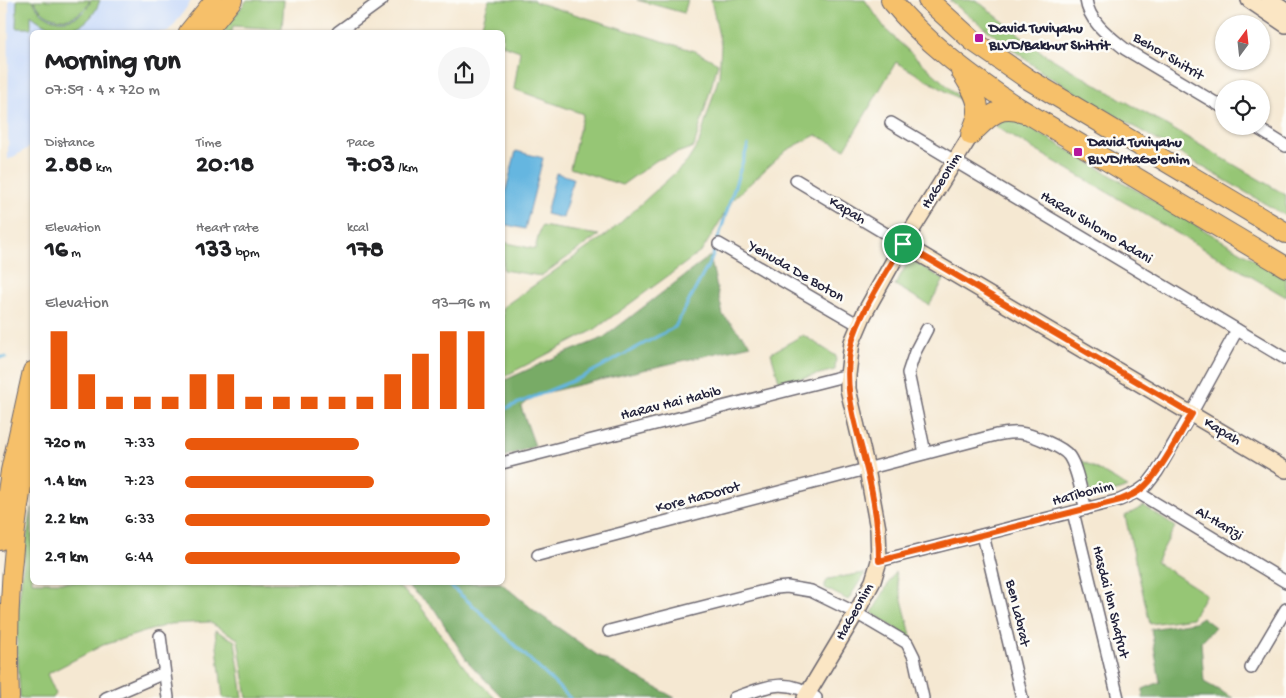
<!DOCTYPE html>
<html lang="en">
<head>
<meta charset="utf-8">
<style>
	body { margin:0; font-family:"Gochi Hand",sans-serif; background:#f6f6f6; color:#202124; height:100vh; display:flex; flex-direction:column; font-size:19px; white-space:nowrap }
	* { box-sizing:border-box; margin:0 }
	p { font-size:16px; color:#757577 }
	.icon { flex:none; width:28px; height:28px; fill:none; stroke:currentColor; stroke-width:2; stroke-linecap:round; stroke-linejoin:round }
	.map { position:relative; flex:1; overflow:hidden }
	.sheet { position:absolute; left:30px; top:30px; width:475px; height:555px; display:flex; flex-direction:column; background:#fff; border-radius:8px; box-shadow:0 1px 4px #0004 }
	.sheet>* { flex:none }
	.needle { width:32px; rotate:15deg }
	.tools { position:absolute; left:1215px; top:15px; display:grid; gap:10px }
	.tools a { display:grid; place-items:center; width:55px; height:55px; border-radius:50%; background:#fff; box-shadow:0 1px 4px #0004; font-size:25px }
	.pin { position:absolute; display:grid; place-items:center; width:42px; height:42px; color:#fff; margin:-21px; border:2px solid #fff; border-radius:50%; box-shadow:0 1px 5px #0007 }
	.round { display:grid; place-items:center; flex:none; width:52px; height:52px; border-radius:26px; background:#f6f6f6 }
	.summary { display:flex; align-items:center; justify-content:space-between; height:85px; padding:0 15px }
	h1 { font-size:28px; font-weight:700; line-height:38px }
	.figures { display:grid; grid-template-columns:repeat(3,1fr); gap:8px; height:85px; padding:5px 15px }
	.figures div { display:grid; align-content:center }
	.figures b { font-size:25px; font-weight:700 }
	.figures small { font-size:14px; font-weight:400 }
	.figures p { font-size:14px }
	.chart { height:140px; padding:10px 15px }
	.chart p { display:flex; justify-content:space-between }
	.chart svg { width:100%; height:90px; margin-top:5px; stroke:#ea580c; stroke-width:6 }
	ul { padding:0 15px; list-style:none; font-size:16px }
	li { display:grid; grid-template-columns:80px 60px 1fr; align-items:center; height:38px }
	li i { height:12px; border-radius:6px; background:#ea580c }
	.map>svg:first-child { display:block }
</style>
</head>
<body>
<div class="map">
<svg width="1286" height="698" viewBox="0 0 1286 698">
	<rect width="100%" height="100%" fill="#fdfcf7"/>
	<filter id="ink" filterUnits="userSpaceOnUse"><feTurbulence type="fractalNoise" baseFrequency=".02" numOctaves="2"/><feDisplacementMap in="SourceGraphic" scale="10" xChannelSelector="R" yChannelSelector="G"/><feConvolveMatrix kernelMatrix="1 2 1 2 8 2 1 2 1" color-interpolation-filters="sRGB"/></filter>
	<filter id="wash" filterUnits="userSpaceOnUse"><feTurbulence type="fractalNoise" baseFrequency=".0096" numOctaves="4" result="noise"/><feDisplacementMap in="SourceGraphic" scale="20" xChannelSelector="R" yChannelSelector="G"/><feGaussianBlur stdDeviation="1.12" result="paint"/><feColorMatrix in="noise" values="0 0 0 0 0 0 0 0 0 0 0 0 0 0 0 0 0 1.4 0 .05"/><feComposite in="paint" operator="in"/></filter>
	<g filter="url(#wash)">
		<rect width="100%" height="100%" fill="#f5e8d2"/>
		<path fill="#cbdcf9" d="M9 0H192L169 32H32V146L8 160Z"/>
		<g fill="#96c675" stroke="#5c7458">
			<path d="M17 0H33C43 27 81 27 91 0H100C89 34 55 37 31 15V28H16Z"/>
			<path d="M34 0H90C79 25 45 25 34 0Z"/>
			<path d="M247 0H284L282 29 233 26 232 32H222Z"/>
			<path d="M489 0H534L535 2 695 51 718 63 694 147 657 160 622 185 570 168 583 114 514 89 520 51 503 45 502 32H480Z"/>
			<path d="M637 0H688L684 13Z"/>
			<path d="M711 0H865L887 31 966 103 896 62 845 149 816 135 787 150 734 198 702 251 594 330 503 377V307L609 233 687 162 699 143 719 76 721 45Z"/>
			<path d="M949 0H976L1044 54 1286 195V216L1043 73Z"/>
			<path d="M1003 119H1012L1022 123 1286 278V297L996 127Z"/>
			<path d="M541 226 599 235 541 276 503 270V242L535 249Z"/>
			<path d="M910 259 944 280 929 305 895 285Z"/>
			<path d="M803 335 836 356 835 370 780 384 771 353Z"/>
			<path d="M1081 460 1128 487 1092 499Z"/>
			<path d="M1144 506 1175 527 1156 562 1206 594 1192 618 1150 624 1125 516Z"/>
			<path d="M32 508V582L394 583 418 603 465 668 495 698H247L238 639 209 622 170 624 103 645 47 674 56 694 53 698H20L16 624 26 543Z"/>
			<path d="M895 572 912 639 872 613Z"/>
			<path d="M865 573 848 600 825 588V584L828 579Z"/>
			<path d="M215 630 235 641 243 698H223Z"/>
		</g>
		<g fill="#78ab66" stroke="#4d6650">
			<path d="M710 256 723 315 751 345 535 395 521 407 535 446 503 457V381L558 356 603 338Z"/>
			<path d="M405 583H501L536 612 597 655 675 698H503L467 661 435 610Z"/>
			<path d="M1202 617 1215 627 1201 642 1204 682 1233 698H1143V689L1160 682 1151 629 1194 622Z"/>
		</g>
		<g fill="#65b6e0" stroke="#446c8e">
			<path d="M516 151 543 158 525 229 503 224V201Z"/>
			<path d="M556 173 573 178 563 218 546 214Z"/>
		</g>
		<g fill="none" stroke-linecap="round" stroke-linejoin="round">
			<g stroke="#65b6e0" stroke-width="3">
				<path d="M0 357H6"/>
				<path d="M502 410 582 377 675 327 712 258 748 145"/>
				<path d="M446 582 477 609 570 698"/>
			</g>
		</g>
	</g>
	<g filter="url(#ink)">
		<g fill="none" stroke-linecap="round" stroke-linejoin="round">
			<g stroke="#6c6770" stroke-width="14">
				<g id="street">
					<path d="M1086 0C1089 22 1109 36 1125 49L1224 108"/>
					<path d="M338 32 382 0"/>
					<path d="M891 123 1286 359"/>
					<path d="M1254 126 1286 146"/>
					<path d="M796 180 903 244"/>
					<path d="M719 244 859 325"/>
					<path d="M925 453 908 373 915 352 927 329"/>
					<path d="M502 463 848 375"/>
					<path d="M1137 492 1286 582"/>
					<path d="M1073 512 1118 698"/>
					<path d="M983 535 1022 698"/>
					<path d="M538 555 996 435C1003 434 1012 432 1020 433 1031 434 1063 447 1069 456 1078 469 1081 494 1086 509"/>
					<path d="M879 561 1120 500 1137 492 1147 485 1157 472 1191 414 1237 330"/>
					<path d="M609 631 776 588 787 587 811 591 856 613 907 643 914 657 923 698"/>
					<path d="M160 636 168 698"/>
					<path d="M1251 668 1286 609"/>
					<path d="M106 698 164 673"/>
					<path d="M734 698C765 687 787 676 816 698"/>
				</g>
			</g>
			<g stroke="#6c6770" stroke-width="18">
				<g id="secondary">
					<path d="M1249 0 1286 25"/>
					<path d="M1269 0 1286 11"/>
					<path d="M903 244 1286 470"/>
					<path d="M805 698 856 613 873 581 879 561 878 529 867 469 848 389V375L852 342 864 314 903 244 971 135"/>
				</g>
			</g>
			<g stroke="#6c6770" stroke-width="20">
				<g id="primary">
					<path d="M188 32 214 0"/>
					<path d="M207 32 233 0"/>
					<path d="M0 541 10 471 32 371"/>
					<path d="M10 698C6 609 13 520 32 433"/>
				</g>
			</g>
			<g stroke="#6c6770" stroke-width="22">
				<g id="highway">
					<path d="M891 0C925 42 967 73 1012 104L1286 267"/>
					<path d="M928 0 973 41 1028 79 1286 233"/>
					<path d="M961 71C968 82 979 98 978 112 978 119 973 128 971 135"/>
					<path d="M972 133C989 117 998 104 1024 113"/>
				</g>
			</g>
			<use href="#street" stroke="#fff" stroke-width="11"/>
			<use href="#secondary" stroke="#fbe6c4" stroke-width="15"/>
			<use href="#primary" stroke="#f6c06b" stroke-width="18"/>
			<use href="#highway" stroke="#f6c06b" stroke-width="20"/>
		</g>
	</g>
	<g fill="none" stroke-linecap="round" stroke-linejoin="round" filter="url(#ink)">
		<g stroke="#fff" stroke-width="10">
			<path id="route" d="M903 244 1192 414C1179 435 1164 466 1147 484 1140 492 1130 496 1120 500L879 561C879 530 874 497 866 466 856 424 841 387 852 342 860 312 887 272 903 244Z"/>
		</g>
		<use href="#route" stroke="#ea580c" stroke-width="6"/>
	</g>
	<g fill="#b5179e" stroke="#fdfcf7" stroke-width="2">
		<rect x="974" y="33" width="10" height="10" rx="2.5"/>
		<rect x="1073" y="147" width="10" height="10" rx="2.5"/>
	</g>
	<g text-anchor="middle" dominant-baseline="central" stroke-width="5" stroke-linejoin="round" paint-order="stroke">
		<g font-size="15" font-weight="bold" fill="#22223b" stroke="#fdfcf7" text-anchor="start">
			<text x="989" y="29">David Tuviyahu<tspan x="989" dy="17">BLVD/Bakhur Shitrit</tspan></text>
			<text x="1088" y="143">David Tuviyahu<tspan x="1088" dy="17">BLVD/HaGe'onim</tspan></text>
		</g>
		<g font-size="15" fill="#22223b" stroke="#fdfcf7">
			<text transform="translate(1168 57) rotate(31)">Behor Shitrit</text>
			<text transform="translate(942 181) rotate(-58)">HaGeonim</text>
			<text transform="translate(847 211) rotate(31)">Kapah</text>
			<text transform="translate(1096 228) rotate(31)">HaRav Shlomo Adani</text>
			<text transform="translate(796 272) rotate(30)">Yehuda De Boton</text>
			<text transform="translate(671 404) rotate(-14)">HaRav Hai Habib</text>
			<text transform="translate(1222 432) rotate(31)">Kapah</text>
			<text transform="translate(1083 494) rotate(-15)">HaTibonim</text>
			<text transform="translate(698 498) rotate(-15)">Kore HaDorot</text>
			<text transform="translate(1219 524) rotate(31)">Al-Harizi</text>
			<text transform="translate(1110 602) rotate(76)">Hasdai Ibn Shafrut</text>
			<text transform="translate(855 612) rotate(-61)">HaGeonim</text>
			<text transform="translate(1017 613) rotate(77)">Ben Labrat</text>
		</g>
	</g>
</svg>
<div class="tools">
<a><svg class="needle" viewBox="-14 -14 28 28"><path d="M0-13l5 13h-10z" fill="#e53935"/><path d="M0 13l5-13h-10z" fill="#757577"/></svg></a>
<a><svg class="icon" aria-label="locate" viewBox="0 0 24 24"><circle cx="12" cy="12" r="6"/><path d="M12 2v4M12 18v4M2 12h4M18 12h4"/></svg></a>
</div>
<div class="pin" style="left:903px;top:244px;background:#1e9e55"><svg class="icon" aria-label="arrive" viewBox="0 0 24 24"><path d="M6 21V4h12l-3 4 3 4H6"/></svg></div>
<section class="sheet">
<div class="summary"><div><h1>Morning run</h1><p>07:59 · 4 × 720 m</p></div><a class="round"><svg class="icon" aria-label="share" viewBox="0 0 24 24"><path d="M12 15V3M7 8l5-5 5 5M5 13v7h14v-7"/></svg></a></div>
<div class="figures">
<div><p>Distance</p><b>2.88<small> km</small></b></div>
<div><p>Time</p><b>20:18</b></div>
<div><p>Pace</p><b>7:03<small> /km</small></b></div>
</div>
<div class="figures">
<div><p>Elevation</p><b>16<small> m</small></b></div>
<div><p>Heart rate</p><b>133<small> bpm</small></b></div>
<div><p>kcal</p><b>178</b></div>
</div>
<div class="chart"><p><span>Elevation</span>93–96 m</p>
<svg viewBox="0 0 160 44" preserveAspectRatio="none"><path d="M5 44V6M15 44V27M25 44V38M35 44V38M45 44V38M55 44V27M65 44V27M75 44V38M85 44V38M95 44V38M105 44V38M115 44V38M125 44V27M135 44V17M145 44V6M155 44V6"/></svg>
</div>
<ul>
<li><b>720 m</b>7:33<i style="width:57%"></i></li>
<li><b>1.4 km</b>7:23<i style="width:62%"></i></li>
<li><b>2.2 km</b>6:33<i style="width:100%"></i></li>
<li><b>2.9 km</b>6:44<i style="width:90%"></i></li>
</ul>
</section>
</div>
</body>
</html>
